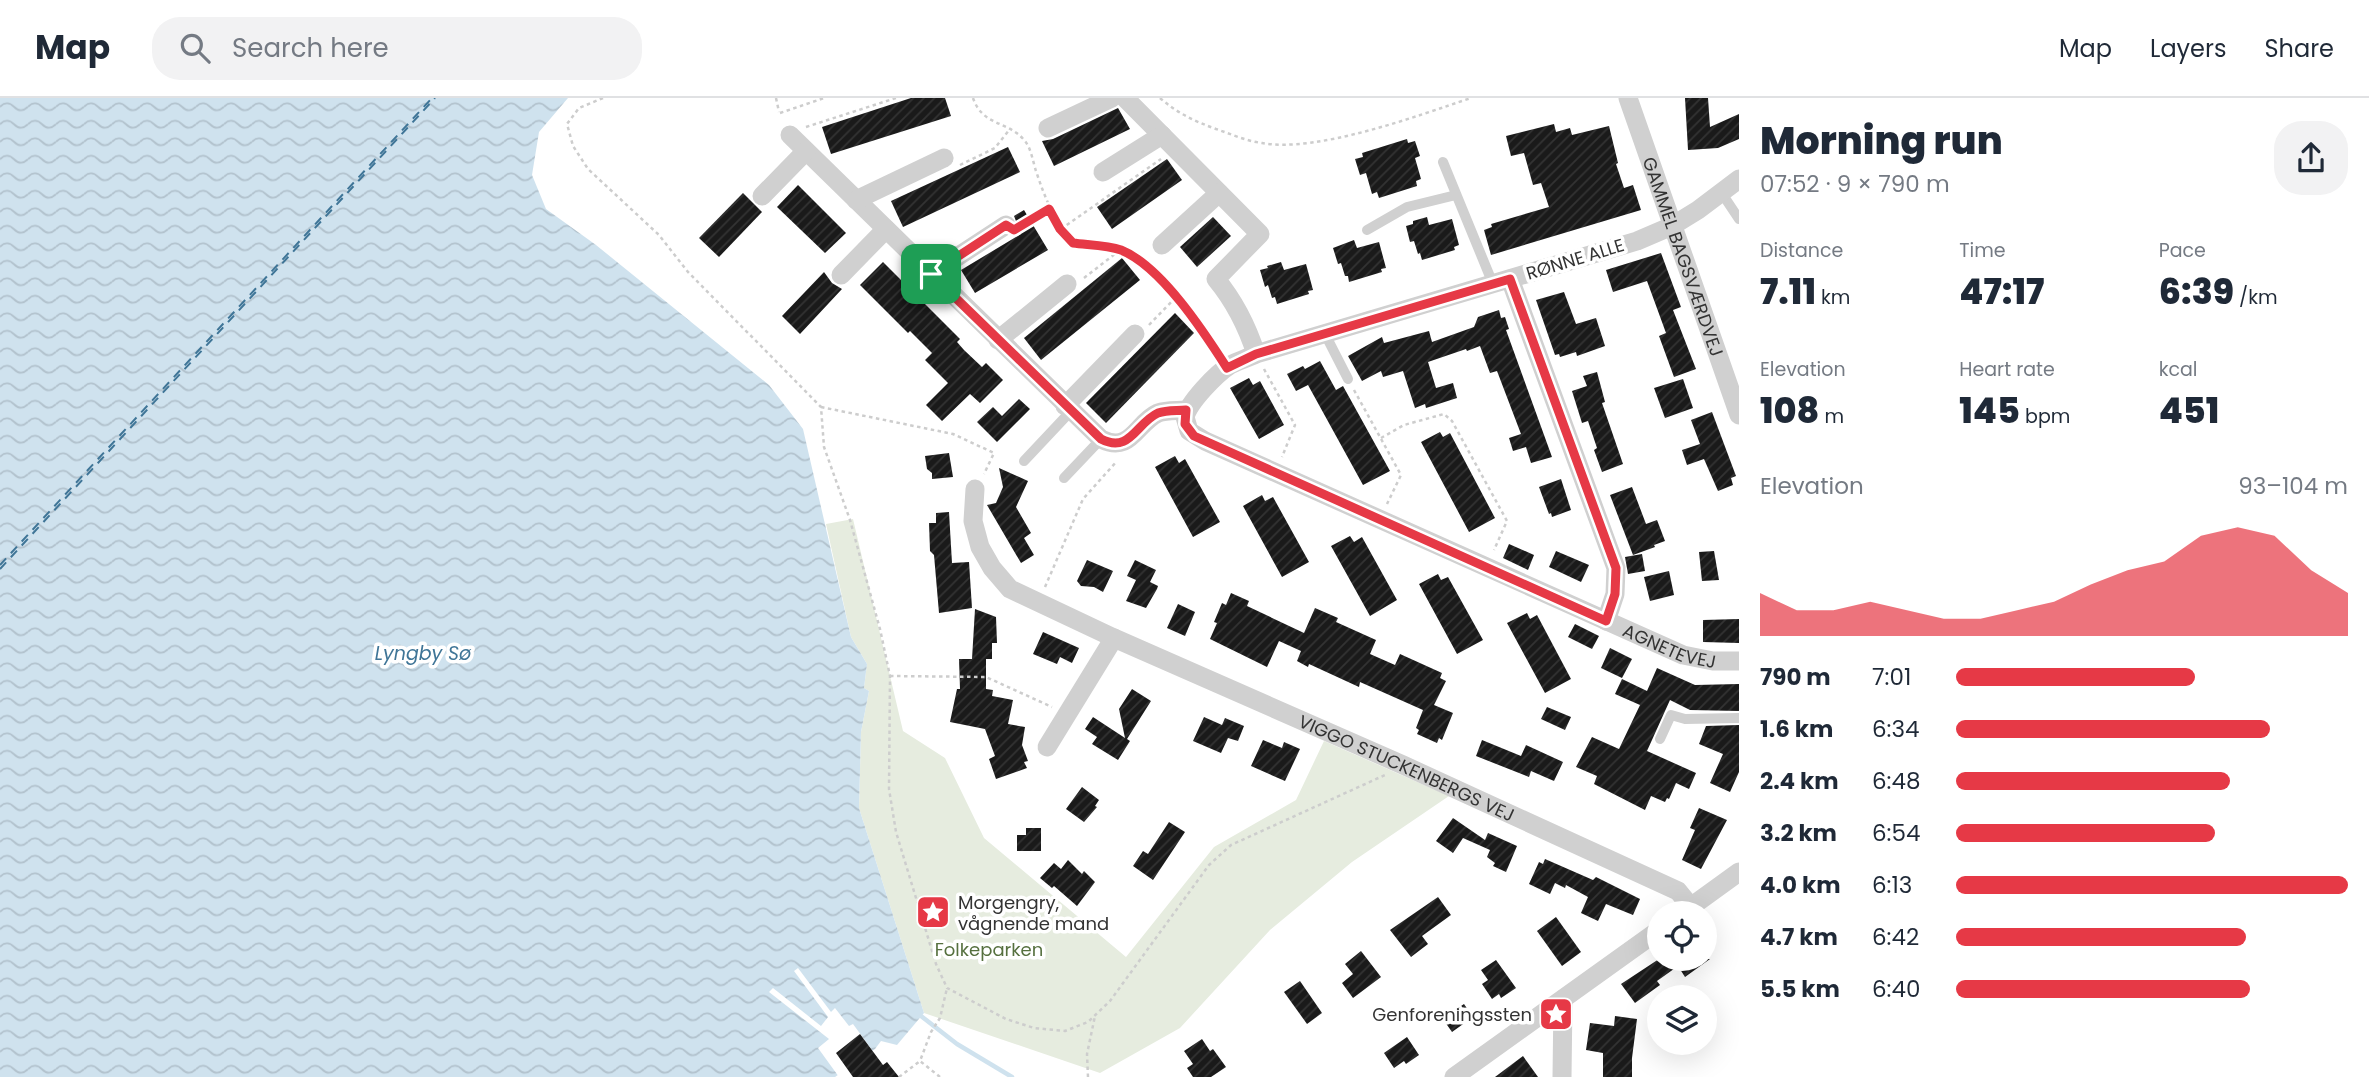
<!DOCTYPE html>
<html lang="en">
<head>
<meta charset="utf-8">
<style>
	body { margin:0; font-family:Poppins,sans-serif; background:#f2f2f3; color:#1f2937; height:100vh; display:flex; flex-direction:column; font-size:26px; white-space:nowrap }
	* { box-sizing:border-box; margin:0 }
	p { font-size:23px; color:#747a83 }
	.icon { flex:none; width:38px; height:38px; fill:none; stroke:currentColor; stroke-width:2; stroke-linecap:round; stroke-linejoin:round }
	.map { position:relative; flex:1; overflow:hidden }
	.sheet { display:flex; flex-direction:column; background:#fff; width:630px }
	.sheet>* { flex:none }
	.fabs { position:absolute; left:1647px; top:803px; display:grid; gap:14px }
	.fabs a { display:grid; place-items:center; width:70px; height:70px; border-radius:50%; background:#fff; box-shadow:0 7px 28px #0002; font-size:35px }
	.pin { position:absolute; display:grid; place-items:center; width:60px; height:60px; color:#fff; margin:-30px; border-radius:14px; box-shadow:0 4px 10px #0006 }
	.round { display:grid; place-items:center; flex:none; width:74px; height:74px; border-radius:28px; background:#f2f2f3 }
	.head { display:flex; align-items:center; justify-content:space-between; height:119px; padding:0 21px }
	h1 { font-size:38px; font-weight:800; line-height:52px }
	.metrics { display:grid; grid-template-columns:repeat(3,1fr); gap:10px; height:119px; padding:7px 21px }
	.metrics div { display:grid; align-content:center }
	.metrics b { font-size:35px; font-weight:800 }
	.metrics small { font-size:19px; font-weight:400 }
	.metrics p { font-size:19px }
	.chart { height:196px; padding:14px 21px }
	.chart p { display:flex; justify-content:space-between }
	.chart svg { width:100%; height:126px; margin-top:7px; fill:#e63946; opacity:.7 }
	ul { padding:0 21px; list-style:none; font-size:23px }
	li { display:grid; grid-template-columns:112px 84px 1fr; align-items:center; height:52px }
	li i { height:18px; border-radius:9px; background:#e63946 }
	header { display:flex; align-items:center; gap:42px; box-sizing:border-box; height:98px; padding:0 35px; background:#fff; border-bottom:2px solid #e0e1e3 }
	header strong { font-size:33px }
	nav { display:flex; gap:38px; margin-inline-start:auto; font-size:24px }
	.search { width:490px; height:63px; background:#f2f2f3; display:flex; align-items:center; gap:18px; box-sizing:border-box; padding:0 24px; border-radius:28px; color:#747a83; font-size:26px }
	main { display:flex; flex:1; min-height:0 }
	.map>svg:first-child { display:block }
</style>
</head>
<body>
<header>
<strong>Map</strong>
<div class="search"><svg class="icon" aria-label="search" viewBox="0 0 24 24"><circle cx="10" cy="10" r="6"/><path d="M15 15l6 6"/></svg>Search here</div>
<nav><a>Map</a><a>Layers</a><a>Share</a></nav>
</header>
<main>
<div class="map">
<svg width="1739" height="979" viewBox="0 0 1739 979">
	<defs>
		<pattern id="water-waves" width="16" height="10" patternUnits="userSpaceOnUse" patternTransform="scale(1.75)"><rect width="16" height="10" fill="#cfe2ee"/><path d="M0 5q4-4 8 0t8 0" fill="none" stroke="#b2c2cd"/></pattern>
		<pattern id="building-hatch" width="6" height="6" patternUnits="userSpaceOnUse" patternTransform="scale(1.75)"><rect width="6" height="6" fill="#1a1a1a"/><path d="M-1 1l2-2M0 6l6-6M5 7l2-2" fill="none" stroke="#333"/></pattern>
	</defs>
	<rect width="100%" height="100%" fill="#fff"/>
	<path fill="#e6ecdf" d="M853 421 903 633 945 660 984 740 1126 859 1214 749 1296 702 1324 643 1449 698 1352 764 1270 832 1180 930 1100 975 924 915 859 710 861 634 869 593 864 590 867 566 851 539 826 426Z"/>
	<path fill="url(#water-waves)" d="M0 0H568L539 34 532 77 546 111 596 147 769 287 803 331 851 539 867 566 864 590 869 593 861 634 859 710 924 915 897 947 881 943 875 951 835 979H0Z"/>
	<path fill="#fff" d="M798 870 831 914 835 910 849 928 853 926 875 956 842 979H839L818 950 829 941 769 894 773 890 821 928 828 919 794 873Z"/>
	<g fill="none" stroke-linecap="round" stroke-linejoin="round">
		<path stroke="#cfe2ee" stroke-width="4.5" d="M921 918 957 946 1012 979"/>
		<g stroke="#3f7597" stroke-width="2" stroke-dasharray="9 7" stroke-linecap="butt">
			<path d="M0 467 432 0"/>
			<path d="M0 471 435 0"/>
		</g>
	</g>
	<g fill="url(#building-hatch)">
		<path d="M911 0H945L951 18 831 56 822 29Z"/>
		<path d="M1685 0H1708L1710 29 1739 16V41L1718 50 1688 52Z"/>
		<path d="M1118 10 1130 31 1054 68 1042 43 1053 41Z"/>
		<path d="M1554 26 1556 34 1570 30 1572 37 1609 28 1618 65 1616 66 1624 90 1633 87 1641 112 1491 157 1484 132 1492 129 1491 126 1549 109 1541 85 1533 87 1524 55 1511 58 1506 38Z"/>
		<path d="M1407 41 1408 45 1415 43 1420 58 1415 60 1421 81 1416 83 1417 88 1379 100 1377 94 1372 96 1366 75 1360 77 1355 61 1363 59 1362 55Z"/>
		<path d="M1008 49 1020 74 903 129 891 103Z"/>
		<path d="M1167 61 1182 82 1112 131 1097 109Z"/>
		<path d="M798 87 846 135 825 155 777 109Z"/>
		<path d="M743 95 762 114 719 159 699 140Z"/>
		<path d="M1024 112 1048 152 975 195 961 172 1021 136 1014 118Z"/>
		<path d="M1213 119 1231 138 1197 169 1180 149Z"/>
		<path d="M1427 119 1429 127 1452 121 1459 147 1454 149 1455 152 1422 162 1420 155 1418 156 1414 143 1410 144 1406 128 1413 126V123Z"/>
		<path d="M1354 142 1357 150 1379 144 1386 170 1381 171 1382 174 1349 184 1348 178H1345L1341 165 1338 166 1333 150Z"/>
		<path d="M1661 155 1681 209 1673 212 1696 271 1674 279 1659 238 1666 235 1647 183 1613 194 1606 172Z"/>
		<path d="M1122 160 1140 182 1041 262 1024 240Z"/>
		<path d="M883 164 960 241 957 244 964 252 982 269 986 265 1003 282 980 305 970 296 942 323 926 307 948 285 925 262 932 255 910 233 908 235 860 187Z"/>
		<path d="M1281 164 1284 172 1306 166 1313 192 1308 193 1309 196 1277 206 1275 199 1272 200 1268 187 1265 189 1260 172 1268 170 1267 168Z"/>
		<path d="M824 174 832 185 842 191 800 236 782 218Z"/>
		<path d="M1564 194 1576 226 1596 220 1605 248 1577 258 1576 254 1560 259 1559 256 1555 257 1536 202Z"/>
		<path d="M1499 212 1501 220 1505 219 1509 231 1506 232 1552 359 1531 365 1526 349 1513 353 1509 340 1521 336 1497 273 1490 275 1480 248 1467 253 1466 251 1428 264 1436 290 1453 285 1457 300 1426 310 1425 306 1415 310 1403 273 1383 279 1381 273 1362 283 1348 258 1382 239 1384 245 1429 233 1432 244 1474 229 1478 219Z"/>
		<path d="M1175 215 1194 235 1106 325 1086 305Z"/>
		<path d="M1320 263 1336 292 1343 288 1390 373 1363 387 1308 287 1296 293 1287 276 1303 268 1305 271Z"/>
		<path d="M1597 274 1605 304 1602 305 1623 366 1602 374 1594 352 1597 350 1588 323 1582 325 1572 293 1587 288 1583 278Z"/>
		<path d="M1249 280 1253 287 1260 283 1284 327 1259 341 1230 290Z"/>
		<path d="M1683 281 1693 310 1665 320 1654 290Z"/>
		<path d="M1019 301 1030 311 997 344 977 324 993 309 1002 318Z"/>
		<path d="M1712 314 1736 378 1731 380 1733 387 1718 393 1704 361 1687 367 1682 352 1700 346 1691 322Z"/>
		<path d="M1440 334 1443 339 1450 335 1495 420 1469 434 1421 344Z"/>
		<path d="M949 355 953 379 932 381V375L927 371 925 358Z"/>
		<path d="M1175 358 1179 365 1185 361 1220 424 1193 439 1155 369Z"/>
		<path d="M999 370 1028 383 1016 409 1031 435 1024 440 1034 457 1021 465 987 407 996 405 1003 389Z"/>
		<path d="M1561 381 1571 412 1552 419 1551 415 1549 416 1539 389Z"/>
		<path d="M1632 389 1646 426 1657 422 1665 443 1654 447 1655 449 1633 457 1610 397Z"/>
		<path d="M1262 397 1265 403 1273 399 1309 464 1282 479 1243 408Z"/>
		<path d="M949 414 952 465 969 464 972 510 939 515 934 457 930 453 929 425H936V415Z"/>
		<path d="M1350 438 1354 444 1362 439 1397 502 1370 518 1331 448Z"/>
		<path d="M1509 446 1534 457 1528 472 1503 460Z"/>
		<path d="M1556 453 1589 467 1581 484 1549 469Z"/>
		<path d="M1714 453 1719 482 1702 483 1699 454Z"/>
		<path d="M1642 456 1645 473 1628 476 1625 459Z"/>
		<path d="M1087 462 1113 473 1103 494 1094 489 1081 488 1077 483Z"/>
		<path d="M1135 462 1156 472 1150 484 1158 488 1157 491 1146 510 1126 503 1136 482 1127 478Z"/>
		<path d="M1669 473 1674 497 1650 503 1644 479Z"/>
		<path d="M1438 476 1441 482 1448 479 1483 542 1457 556 1419 486Z"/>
		<path d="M1231 495 1249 503 1247 508 1304 535 1315 510 1338 520 1336 524 1376 542 1370 556 1395 567 1400 556 1442 575 1440 580 1446 583 1434 607 1453 615 1442 642 1439 640 1437 645 1417 636 1419 632 1416 630 1423 612 1360 584 1359 589 1309 566 1308 569 1297 563 1301 553 1279 543 1267 569 1210 541 1217 525 1214 524 1222 505 1226 507Z"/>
		<path d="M1178 506 1195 514 1185 538 1167 530Z"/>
		<path d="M975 511 996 519 997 545H992V561H986V591L993 592 992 598 1013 602 1008 626 1025 629 1022 647 1028 663 1024 664 1027 670 996 681 989 661 995 658 985 631 950 624 957 591H960L959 561H972Z"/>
		<path d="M1527 515 1530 521 1537 517 1571 581 1545 595 1507 525Z"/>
		<path d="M1739 521V545L1703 544V522Z"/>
		<path d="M1575 526 1599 538 1592 551 1568 539Z"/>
		<path d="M1043 534 1079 550 1072 565 1060 559 1057 566 1033 556Z"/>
		<path d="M1610 550 1632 561 1622 580 1601 570Z"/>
		<path d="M1657 570 1695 587 1739 586V613L1690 612 1670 602 1647 653 1696 675 1689 691 1676 685 1669 701 1667 700 1665 704 1651 698 1645 712 1594 686 1597 678 1576 669 1592 639 1619 651 1640 607 1615 596 1622 581 1647 593Z"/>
		<path d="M1132 591 1151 603 1127 641 1130 643 1118 662 1092 646 1097 639 1085 631 1093 619 1125 640 1119 611Z"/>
		<path d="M1547 609 1571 619 1565 632 1541 621Z"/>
		<path d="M1204 619 1222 627 1225 620 1244 628 1238 643 1228 640 1221 655 1193 643Z"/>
		<path d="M1739 627V674L1730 694 1710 685 1723 656 1699 646 1706 628Z"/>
		<path d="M1263 642 1282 650 1284 644 1300 651 1285 683 1251 668Z"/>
		<path d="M1482 642 1521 658 1526 647 1563 664 1554 683 1531 673 1529 679 1476 658Z"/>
		<path d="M1082 689 1099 702 1095 708 1097 709 1084 724 1066 711Z"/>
		<path d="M1699 710 1727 722 1701 771 1682 762 1695 732 1690 730Z"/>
		<path d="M1453 720 1485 742 1488 735 1517 748 1506 774 1493 768 1495 765 1487 759 1490 752 1463 740 1453 755 1436 743Z"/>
		<path d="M1169 724 1185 734 1153 782 1133 768 1143 753 1148 756Z"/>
		<path d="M1026 730H1041V753H1017V737H1026Z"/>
		<path d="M1545 761 1593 782 1596 779 1640 801 1633 817 1606 806 1598 823 1581 815 1588 799 1566 787 1565 790 1555 785 1550 796 1529 786 1539 764 1543 766Z"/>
		<path d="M1068 762 1082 776 1084 773 1095 784 1077 808 1054 788 1052 790 1040 780 1054 765 1061 771Z"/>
		<path d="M1438 799 1451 817 1422 838 1428 846 1411 859 1390 832Z"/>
		<path d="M1556 819 1581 854 1562 868 1537 833Z"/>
		<path d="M1361 853 1381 879 1353 900 1342 885 1353 876 1345 866Z"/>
		<path d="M1659 861H1710L1685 879 1678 868 1657 883 1660 887 1635 905 1621 886Z"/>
		<path d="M1496 862 1516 890 1501 900 1499 896 1492 901 1482 886 1488 882 1481 872Z"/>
		<path d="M1300 883 1322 915 1307 926 1284 894Z"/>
		<path d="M1464 906 1473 919 1452 934 1445 924 1448 922 1446 918Z"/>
		<path d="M1615 918 1637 921 1632 960V979H1603V955L1586 952 1590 925 1614 928Z"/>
		<path d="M860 936 883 967 887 964 899 979H853L836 955Z"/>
		<path d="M1407 939 1419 957 1406 966 1404 963 1394 970 1384 955Z"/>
		<path d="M1202 941 1210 953 1213 951 1226 969 1211 979H1193L1187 970 1193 966 1184 953Z"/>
		<path d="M1523 958 1538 979H1495Z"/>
	</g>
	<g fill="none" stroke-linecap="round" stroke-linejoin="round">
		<g stroke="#cdcdcd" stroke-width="2.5" stroke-dasharray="3.5 3.5" stroke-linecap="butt">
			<path d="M603 0 579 10 567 26 573 48 588 71 659 137 688 174 821 309 824 349 850 422 880 531 890 578 889 691 896 734 936 866 947 890 1006 921 1034 930 1065 933 1088 924 1110 903 1209 767 1231 747 1385 677"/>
			<path d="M776 0 779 14"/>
			<path d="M973 0C983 29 1008 22 1025 43 1031 50 1033 64 1036 73 1045 100 1054 123 1073 145 1088 147 1107 147 1121 152 1155 165 1197 223 1217 254"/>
			<path d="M1160 0C1177 15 1194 23 1216 31 1231 36 1246 43 1262 45 1317 55 1417 18 1471 0"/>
			<path d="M780 15 824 0"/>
			<path d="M806 29 896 0"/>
			<path d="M960 67 995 50 1010 31"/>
			<path d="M1022 128 1049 111"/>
			<path d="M1061 131 1161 61"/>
			<path d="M1084 180 1120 152"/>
			<path d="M1149 227 1176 199"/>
			<path d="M1264 271 1295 327 1282 359"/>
			<path d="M1354 292 1401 377 1387 406"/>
			<path d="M821 309 953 336 994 355 984 376"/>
			<path d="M1381 340 1404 327 1444 316 1452 323 1507 423 1494 452"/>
			<path d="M1045 489 1083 401 1117 363"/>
			<path d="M890 578 986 579 1052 609"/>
			<path d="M899 979 920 963"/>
			<path d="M940 979 920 963 931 934 940 920 947 890"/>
			<path d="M1088 979 1087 956 1095 918"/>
		</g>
		<g stroke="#d0d0d0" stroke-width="10">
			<path d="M1443 64 1493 186"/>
			<path d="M1721 94 1739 121"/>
			<path d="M1367 132 1407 109 1456 97"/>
			<path d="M1325 236 1348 281"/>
			<path d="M1024 363 1071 313"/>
			<path d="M1064 380 1101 341"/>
			<path d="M1660 641 1671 617 1685 621 1739 620"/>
		</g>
		<g stroke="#d0d0d0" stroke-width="19">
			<path d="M1125 0 1260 136 1216 181C1235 204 1247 228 1256 256"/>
			<path id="s1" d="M1628 0 1739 317"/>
			<path d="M1048 30 1112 0"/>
			<path d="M790 37 1101 341C1131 356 1136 325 1158 315 1167 312 1177 313 1186 312"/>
			<path d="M1103 74 1162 37"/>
			<path id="s2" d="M1739 81 1698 112 1672 128 1637 143 1256 256C1248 260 1238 263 1230 267 1216 276 1189 304 1185 319L1189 333 1205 343 1683 557 1713 563H1739"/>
			<path d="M762 98 806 53"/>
			<path d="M856 102 944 60"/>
			<path d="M1162 147 1219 95"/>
			<path d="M931 176 1006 127"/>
			<path d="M841 177 886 131"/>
			<path d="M1510 181 1616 470 1615 496 1606 523"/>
			<path d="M998 242 1067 186"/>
			<path d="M1065 308 1135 236"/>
			<path id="s3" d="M975 391 973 423 980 449 992 470 1010 491 1114 540 1403 667 1678 793 1691 809"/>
			<path d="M1047 649 1114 540"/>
			<path d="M1681 816 1739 774"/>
			<path d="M1454 979 1659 832"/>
			<path d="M1562 979 1563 901"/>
		</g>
	</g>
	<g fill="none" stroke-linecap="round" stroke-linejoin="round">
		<g stroke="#fff" stroke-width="14">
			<path id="route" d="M1049 111 1060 131 1073 145C1088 147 1107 147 1121 152 1161 168 1204 234 1227 270L1256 256 1510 181 1616 470 1615 496 1606 523 1194 338 1185 326 1186 312C1177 313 1167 312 1158 315 1136 325 1130 356 1101 341L931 176 1006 127 1014 132Z"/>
		</g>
		<use href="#route" stroke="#e63946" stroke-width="9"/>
	</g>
	<defs>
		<g id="sight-square" transform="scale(1.75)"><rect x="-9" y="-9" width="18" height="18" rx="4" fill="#e63946" stroke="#fff"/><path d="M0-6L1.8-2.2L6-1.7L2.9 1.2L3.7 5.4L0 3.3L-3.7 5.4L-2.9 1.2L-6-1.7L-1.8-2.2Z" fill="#fff"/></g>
	</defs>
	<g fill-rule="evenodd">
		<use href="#sight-square" x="933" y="814"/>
		<use href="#sight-square" x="1556" y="916"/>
	</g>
	<g text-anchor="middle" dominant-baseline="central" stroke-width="7" stroke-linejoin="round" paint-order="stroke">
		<g font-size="18" fill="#333" stroke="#fff">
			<text stroke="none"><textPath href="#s1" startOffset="168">GAMMEL BAGSVÆRDVEJ</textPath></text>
			<text transform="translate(1575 161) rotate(-17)">RØNNE ALLE</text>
			<text stroke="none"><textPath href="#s2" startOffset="1157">AGNETEVEJ</textPath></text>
			<text stroke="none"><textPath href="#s3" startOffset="546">VIGGO STUCKENBERGS VEJ</textPath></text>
		</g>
		<g font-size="18" fill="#333" stroke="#fff" text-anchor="start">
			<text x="958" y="804">Morgengry,<tspan x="958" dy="21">vågnende mand</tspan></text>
			<text x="1532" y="916" text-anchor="end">Genforeningssten</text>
		</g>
		<g font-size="18" fill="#56703f" stroke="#fff">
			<text x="989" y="851">Folkeparken</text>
		</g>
		<g font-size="19" font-style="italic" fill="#3f7597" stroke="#fff">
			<text x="423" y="555">Lyngby Sø</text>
		</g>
	</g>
</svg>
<div class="fabs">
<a><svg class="icon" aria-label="locate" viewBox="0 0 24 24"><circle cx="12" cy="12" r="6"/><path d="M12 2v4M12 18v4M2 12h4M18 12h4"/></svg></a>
<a><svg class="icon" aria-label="layers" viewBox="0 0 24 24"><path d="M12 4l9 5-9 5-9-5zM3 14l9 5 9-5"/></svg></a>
</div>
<div class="pin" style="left:931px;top:176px;background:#1e9e55"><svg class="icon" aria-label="arrive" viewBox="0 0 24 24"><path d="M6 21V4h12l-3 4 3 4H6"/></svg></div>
</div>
<section class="sheet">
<div class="head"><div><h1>Morning run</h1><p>07:52 · 9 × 790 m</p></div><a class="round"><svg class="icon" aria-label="share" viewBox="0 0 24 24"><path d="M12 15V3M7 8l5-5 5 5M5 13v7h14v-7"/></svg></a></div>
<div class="metrics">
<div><p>Distance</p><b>7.11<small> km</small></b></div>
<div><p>Time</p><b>47:17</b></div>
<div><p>Pace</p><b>6:39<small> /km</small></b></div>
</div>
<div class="metrics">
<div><p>Elevation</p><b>108<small> m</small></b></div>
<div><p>Heart rate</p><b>145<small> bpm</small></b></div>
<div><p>kcal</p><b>451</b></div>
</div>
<div class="chart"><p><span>Elevation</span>93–104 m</p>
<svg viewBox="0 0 160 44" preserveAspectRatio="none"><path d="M0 44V29L10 35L20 35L30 32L40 35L50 38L60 38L70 35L80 32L90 26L100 21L110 18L120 9L130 6L140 9L150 21L160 29V44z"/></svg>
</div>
<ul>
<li><b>790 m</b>7:01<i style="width:61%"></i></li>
<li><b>1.6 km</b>6:34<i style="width:80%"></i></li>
<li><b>2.4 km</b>6:48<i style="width:70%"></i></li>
<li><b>3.2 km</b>6:54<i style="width:66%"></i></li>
<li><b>4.0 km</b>6:13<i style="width:100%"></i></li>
<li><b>4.7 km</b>6:42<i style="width:74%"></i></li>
<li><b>5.5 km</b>6:40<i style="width:75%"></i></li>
</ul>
</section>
</main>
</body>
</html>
